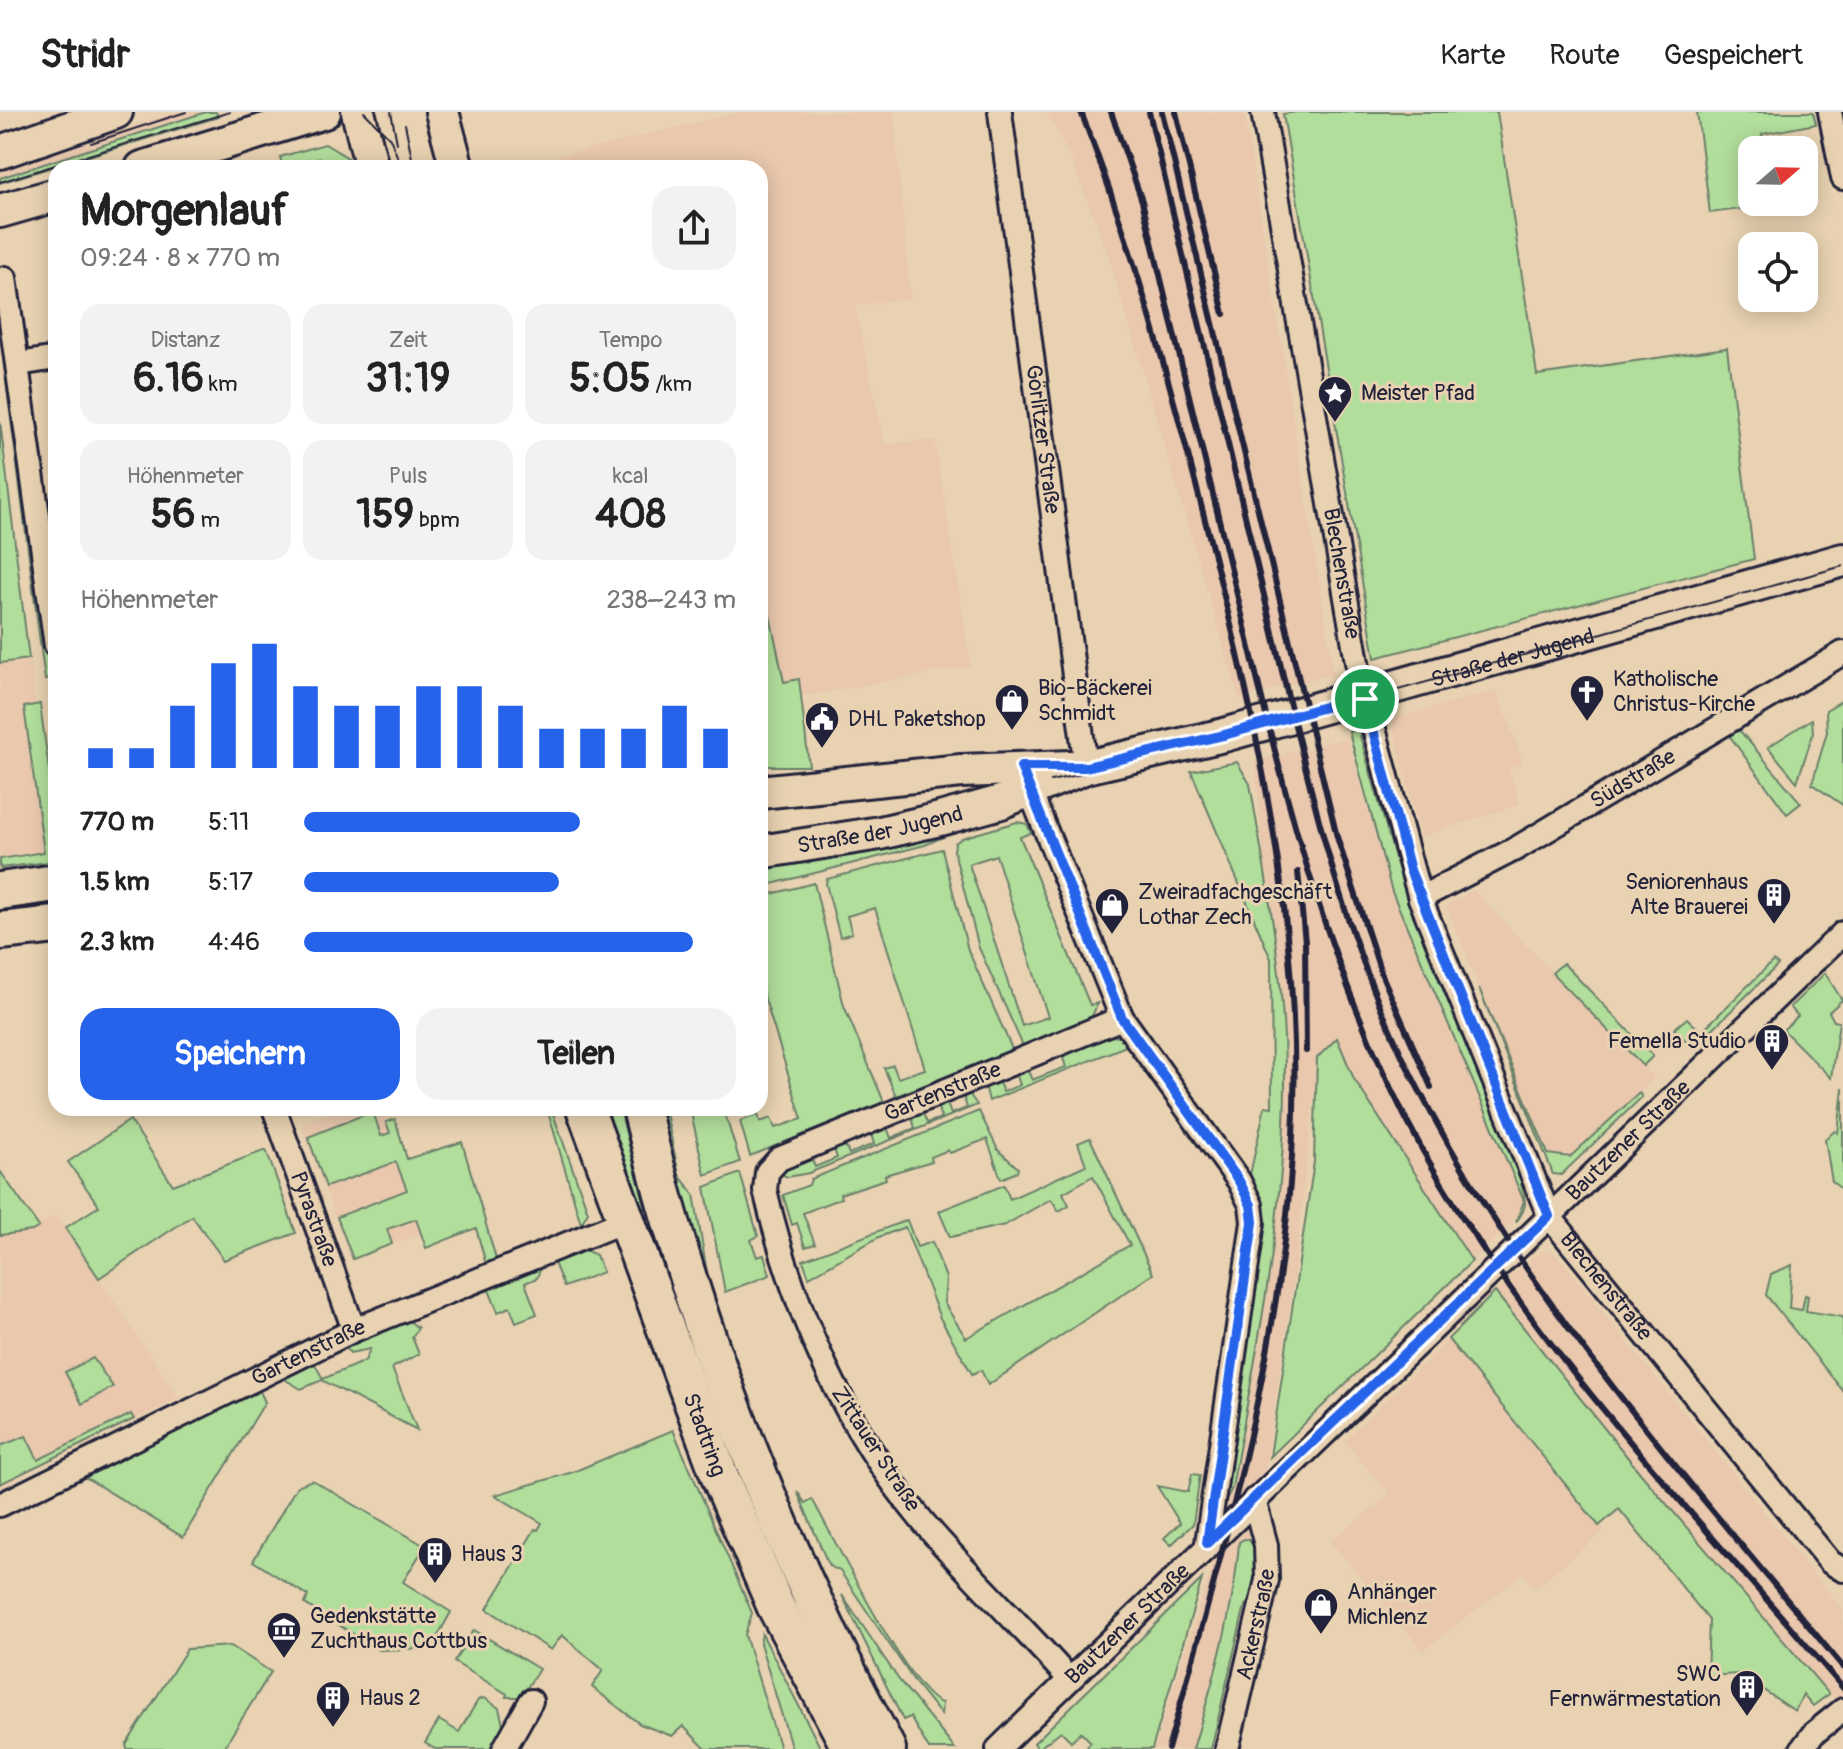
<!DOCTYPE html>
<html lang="de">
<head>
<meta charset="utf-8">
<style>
	body { margin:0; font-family:Pangolin,sans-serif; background:#f2f2f2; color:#222; height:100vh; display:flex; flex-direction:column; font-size:30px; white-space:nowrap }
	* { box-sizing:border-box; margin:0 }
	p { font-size:26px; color:#767676 }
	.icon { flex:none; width:44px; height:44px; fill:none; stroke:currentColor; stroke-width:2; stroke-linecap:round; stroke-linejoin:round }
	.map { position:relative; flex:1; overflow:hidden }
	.panel { position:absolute; left:48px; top:48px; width:720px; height:956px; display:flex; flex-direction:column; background:#fff; border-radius:24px; box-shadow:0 4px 20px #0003 }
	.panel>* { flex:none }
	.needle { width:52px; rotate:70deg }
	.buttons { position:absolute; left:1738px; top:24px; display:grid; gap:16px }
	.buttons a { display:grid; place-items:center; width:80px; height:80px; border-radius:16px; background:#fff; box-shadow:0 4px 20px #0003; font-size:40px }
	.pin { position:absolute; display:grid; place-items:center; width:68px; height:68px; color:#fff; margin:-34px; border:4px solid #fff; border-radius:50%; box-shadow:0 2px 8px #0007 }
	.round { display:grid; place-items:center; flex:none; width:84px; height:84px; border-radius:24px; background:#f2f2f2 }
	.head { display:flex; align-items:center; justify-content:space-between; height:136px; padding:0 32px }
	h1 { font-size:44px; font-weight:800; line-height:60px }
	.figures { display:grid; grid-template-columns:repeat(3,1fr); gap:12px; height:136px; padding:8px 32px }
	.figures div { display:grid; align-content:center; border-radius:20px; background:#f2f2f2; text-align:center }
	.figures b { font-size:40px; font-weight:800 }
	.figures small { font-size:22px; font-weight:400 }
	.figures p { font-size:22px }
	.chart { height:224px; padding:16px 32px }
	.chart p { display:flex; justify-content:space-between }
	.chart svg { width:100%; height:144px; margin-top:8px; stroke:#2563eb; stroke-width:6 }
	.cta { display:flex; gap:16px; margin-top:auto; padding:16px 32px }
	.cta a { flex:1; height:92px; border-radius:24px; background:#2563eb; color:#fff; font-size:32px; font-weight:800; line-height:92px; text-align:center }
	.cta a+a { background:#f2f2f2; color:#222 }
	ul { padding:0 32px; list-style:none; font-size:26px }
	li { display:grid; grid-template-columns:128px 96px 1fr; align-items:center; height:60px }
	li i { height:20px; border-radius:10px; background:#2563eb }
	header { display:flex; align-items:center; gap:48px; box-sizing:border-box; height:112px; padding:0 40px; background:#fff; border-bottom:2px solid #e0e0e0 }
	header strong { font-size:38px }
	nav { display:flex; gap:44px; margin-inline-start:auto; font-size:28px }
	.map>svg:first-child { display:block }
</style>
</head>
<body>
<header>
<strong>Stridr</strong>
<nav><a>Karte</a><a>Route</a><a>Gespeichert</a></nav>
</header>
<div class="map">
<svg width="1843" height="1637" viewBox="0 0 1843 1637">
	<rect width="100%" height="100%" fill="#e8d2b1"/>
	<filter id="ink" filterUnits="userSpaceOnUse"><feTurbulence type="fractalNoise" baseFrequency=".0125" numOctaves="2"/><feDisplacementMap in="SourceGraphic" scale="16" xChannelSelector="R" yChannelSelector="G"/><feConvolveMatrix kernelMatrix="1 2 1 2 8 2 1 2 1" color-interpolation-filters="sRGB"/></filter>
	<g filter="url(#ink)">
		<g fill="#e9c8ad">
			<path d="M178 0H206L0 66V56Z"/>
			<path d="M741 0H894L910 187 855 193 885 332 935 328 971 554 760 592V56H509Z"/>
			<path d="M1046 0H1244L1334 562 1239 586 1108 142 1070 44Z"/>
			<path d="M23 500 56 749 0 756V504Z"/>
			<path d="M1497 578 1523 651 1509 656 1520 692 1421 725 1391 607Z"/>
			<path d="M1347 626 1392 780 1524 1089 1515 1108 1472 1149 1354 967 1337 927 1318 945 1293 1172 1266 1353 1243 1474 1193 1637H1154L1211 1457 1225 1391 1264 1148 1274 1054 1270 812 1255 649Z"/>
			<path d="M1473 778 1655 966 1570 1046 1548 1042 1446 794Z"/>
			<path d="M342 996H383L423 1121 351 1148 301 1012Z"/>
			<path d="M0 1061 37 1114 56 1103 179 1286 0 1375Z"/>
			<path d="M1549 1139 1557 1143 1843 1498V1599L1641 1362 1495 1180 1537 1141Z"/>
			<path d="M1449 1227 1605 1418 1535 1476 1523 1461 1423 1539 1330 1429 1390 1383 1344 1329Z"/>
		</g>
		<g fill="#b2de9b" stroke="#6a806b" stroke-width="2" fill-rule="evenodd">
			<path d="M206 0H216L218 5 0 71V66Z"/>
			<path d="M1297 0H1497L1537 263 1727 236 1754 447 1375 546 1283 2Z"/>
			<path d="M1697 0H1813L1816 12 1762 22 1764 38H1752V90H1770V93L1710 101Z"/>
			<path d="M325 32 348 46 352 56H325L321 46 283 56 280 45Z"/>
			<path d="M10 245 51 567 45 568 3 246Z"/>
			<path d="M0 309 29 547 0 551Z"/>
			<path d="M760 456 784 570 799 567 809 654H760Z"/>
			<path d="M1843 588V693L1812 672 1827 620 1826 598Z"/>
			<path d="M40 592 56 709V749L0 756V747L44 740 24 595Z"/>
			<path d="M1812 607 1813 622 1797 670 1768 635Z"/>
			<path d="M1735 613 1801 691 1787 702 1726 619Z"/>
			<path d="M1358 617 1408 791 1527 1070 1521 1073C1527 1090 1527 1096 1516 1110L1524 1089 1392 780 1349 620Z"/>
			<path d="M1237 650 1250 672C1267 770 1285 867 1285 967 1285 1104 1256 1241 1232 1376L1227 1386 1223 1385 1263 1117 1264 1101 1250 1063 1265 994 1272 995 1271 847 1191 659Z"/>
			<path d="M1017 710 1027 712 1031 721 1020 725 1090 893 1098 891 1091 906 1023 934 979 836 954 739 955 731 962 726ZM996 743 1048 905 1022 914 969 752Z"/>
			<path d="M954 720 925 733 760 775V756L859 742Z"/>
			<path d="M942 737 968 838 1013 939 896 984 884 956 893 953 898 966 925 957 875 796 847 804 852 821 840 825 826 772 827 767Z"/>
			<path d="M814 771 844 894 884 990 750 1044 740 1009 758 1002 760 1010 771 1006 775 1016 802 1007 760 871V785Z"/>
			<path d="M1773 849 1778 853 1693 936 1674 917 1687 906 1701 920Z"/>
			<path d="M1563 851 1653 944 1643 954 1552 861Z"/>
			<path d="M1825 861 1842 888 1829 900 1834 909 1839 910 1831 966 1783 918 1798 904 1790 895Z"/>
			<path d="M1479 876 1548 1042 1570 1045 1639 981 1642 985 1561 1063 1553 1062Z"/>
			<path d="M1111 924 1120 925 1126 934 989 989 985 973 998 968 1003 980 1020 973 1016 961 1027 957 1032 968 1066 955 1062 943Z"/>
			<path d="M1337 926 1354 967 1472 1149 1270 1345 1314 1050 1317 946Z"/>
			<path d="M1843 976V1078L1832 1070 1825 1027 1835 1019 1838 1021Z"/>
			<path d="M968 980 977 993 809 1061 788 1065 780 1062 781 1055 810 1043 815 1055 837 1046 833 1034 844 1030 849 1042 874 1032 870 1019 886 1013 891 1026 915 1016 911 1003 922 999 927 1011 941 1006 937 993 946 989 951 1002 967 996 963 983Z"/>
			<path d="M547 996H551L588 1100 581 1112Z"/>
			<path d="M597 996H620C660 1174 734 1346 808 1512L793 1505Z"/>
			<path d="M661 996H665L679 1063 694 1082 709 1173 737 1260 847 1535 734 1261 675 1062Z"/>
			<path d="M690 996H723L740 1050 705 1063Z"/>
			<path d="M373 999 381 1024 390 1021 386 1010 395 1007 407 1047 462 1030 496 1147 486 1152 476 1116 426 1136 416 1107 387 1117 392 1132 353 1147 337 1105 407 1078 396 1050 326 1075 308 1025Z"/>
			<path d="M979 999 998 1038 1018 1056 1017 1060 1001 1067 987 1027 950 1041 948 1038 931 1045 932 1049 885 1063 886 1067 840 1082 841 1086 803 1101 815 1132 805 1135 797 1111 792 1113 783 1083 809 1073 811 1067Z"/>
			<path d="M130 1008 173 1073 266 1038 296 1121 224 1148 192 1104 99 1166 65 1116 99 1094 68 1050Z"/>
			<path d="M1090 1026 1153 1162 988 1273 981 1258 972 1262 940 1206 905 1115 879 1125 809 1165 803 1148 907 1108 917 1135 932 1130 946 1166 944 1191 966 1226 1130 1133 1093 1064 1063 1081 1069 1093 1059 1099 1051 1087 1005 1113 950 1125 939 1099 1004 1073 1010 1087 1086 1053 1078 1031Z"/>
			<path d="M0 1059 39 1115 32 1119 0 1123Z"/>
			<path d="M740 1061 758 1124 751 1128 757 1145 764 1143 770 1163 725 1180 705 1075Z"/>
			<path d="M585 1138 596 1143 603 1160 564 1175 554 1151Z"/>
			<path d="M1792 1153 1789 1196 1802 1198 1805 1183 1808 1184 1806 1199 1843 1205V1279L1766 1183 1771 1162Z"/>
			<path d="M540 1157 537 1166 525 1171 537 1202 516 1210 510 1195 498 1200 489 1178 473 1184 475 1177 493 1170 496 1175Z"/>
			<path d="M1495 1180 1641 1362 1829 1582 1813 1594 1803 1582 1795 1599 1739 1562 1707 1564 1709 1508 1619 1397 1599 1414 1448 1227Z"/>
			<path d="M406 1206 418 1216 412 1225 419 1242 392 1256 417 1318 322 1268 301 1277 286 1268 283 1260 312 1247 323 1267 365 1249 370 1237 350 1241 343 1233Z"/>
			<path d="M93 1246 113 1275 82 1292 65 1260Z"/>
			<path d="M258 1275 265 1290 183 1425 85 1365Z"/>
			<path d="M131 1302 134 1307 0 1372V1334L26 1324 38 1348Z"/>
			<path d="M673 1318 752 1501 745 1523 780 1637H706L683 1614 672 1624 640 1612 592 1575 603 1558 562 1523 551 1538 487 1497 535 1417 538 1418 542 1411 495 1383 573 1360Z"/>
			<path d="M1192 1362 1200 1363 1193 1412 1171 1433 1164 1426 1180 1411 1157 1374 1188 1380Z"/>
			<path d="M312 1368 425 1434 403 1470 451 1500 431 1536 379 1538 305 1492 308 1484 253 1449 297 1374Z"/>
			<path d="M797 1379 805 1391 812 1387C831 1420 912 1586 942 1591L941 1603 916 1572 840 1459 829 1454Z"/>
			<path d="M1244 1427 1249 1428C1262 1442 1256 1470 1253 1487L1245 1493 1211 1637H1193C1213 1570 1234 1500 1239 1430Z"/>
			<path d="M1202 1467 1152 1637H1090L1087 1634 1091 1630 1081 1620 1071 1629 1061 1619 1038 1637 1034 1631Z"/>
			<path d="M842 1483 899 1568 955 1637H929L910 1605 903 1608Z"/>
			<path d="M474 1518 539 1557 521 1585H506L507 1582 454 1550Z"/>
			<path d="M762 1522 821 1637H792L760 1531Z"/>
			<path d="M231 1534 271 1560 223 1637H127L126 1633 187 1537Z"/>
			<path d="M484 1586 499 1596 504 1617 492 1637H435L425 1631 439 1608 459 1620 478 1588Z"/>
		</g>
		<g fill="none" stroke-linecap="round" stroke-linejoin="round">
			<g stroke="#22223b" stroke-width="28">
				<g id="street">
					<path id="s1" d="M1000 0 1086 655"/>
					<path id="s2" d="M1263 0 1359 562 1420 786 1549 1104 1830 1450 1843 1458"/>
					<path d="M1830 0 1843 66"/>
					<path d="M5 166 56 534"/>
					<path d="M19 252 56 246"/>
					<path d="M1025 667 1122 906 1239 1069 1251 1093 1253 1110 1207 1431"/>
					<path id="s3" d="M1420 786 1517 736 1843 541"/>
					<path id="s4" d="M274 996 354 1218"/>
					<path id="s5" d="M0 1393 354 1218 624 1109"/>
					<path id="s6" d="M1069 1567C1022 1514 970 1465 924 1411 844 1315 793 1198 765 1078L767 1060 779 1047 1122 906"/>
					<path d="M504 1637 531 1589"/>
					<path id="s7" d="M998 1637 1843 821"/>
					<path id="s8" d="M1227 1637 1267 1468 1266 1433 1254 1388"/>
					<path d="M1802 1637 1813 1622 1843 1598"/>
				</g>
			</g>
			<g stroke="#22223b" stroke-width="38">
				<g id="secondary">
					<path d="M358 0 372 56"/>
					<path d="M442 0 457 56"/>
					<path d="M0 40 116 0"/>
					<path d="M142 56 324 0"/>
					<path d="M0 99 56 83"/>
					<path d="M760 680 961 659 1071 655"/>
					<path id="s9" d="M760 740 880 721 940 707 1001 690 1086 655 1224 623 1843 448"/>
				</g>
			</g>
			<g stroke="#22223b" stroke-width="42">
				<g id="primary">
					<path d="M0 779 56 771"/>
					<path d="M0 819 56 813"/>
					<path id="s10" d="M585 996 720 1365 775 1493 851 1637"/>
					<path d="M641 996C695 1223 778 1431 887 1637"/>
				</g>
			</g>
			<use href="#street" stroke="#e8d2b1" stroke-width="22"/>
			<use href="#secondary" stroke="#e8d2b1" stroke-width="32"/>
			<use href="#primary" stroke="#e8d2b1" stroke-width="36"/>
			<g stroke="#22223b" stroke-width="2">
				<path d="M364 0 390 26 401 54"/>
				<path d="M391 0 397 31"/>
				<path d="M405 12 414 56"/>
				<path d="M91 31 186 0"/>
				<path d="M0 70 230 0"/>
				<path id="s11" d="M1051 669 1172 641 1843 454"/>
			</g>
			<g stroke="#22223b" stroke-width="6">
				<path d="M1081 0C1134 136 1172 278 1208 420 1260 625 1306 830 1292 1044 1279 1248 1222 1442 1168 1637"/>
				<path d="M1111 0 1142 89C1176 228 1209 367 1243 507 1286 691 1331 872 1423 1039 1535 1240 1696 1402 1843 1576"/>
				<path d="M1149 0C1190 172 1231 345 1272 517 1307 664 1339 813 1405 950 1515 1176 1684 1363 1843 1555"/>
				<path d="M1162 0 1337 725 1381 861 1431 975"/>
				<path d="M1176 0 1224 202"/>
				<path d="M1298 760 1305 830 1306 939"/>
			</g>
		</g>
	</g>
	<g fill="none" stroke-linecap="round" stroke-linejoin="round" filter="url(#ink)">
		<g stroke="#fff" stroke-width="16">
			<path id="route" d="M1364 584 1410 758 1549 1104 1207 1431 1253 1110 1251 1093 1239 1069 1122 906 1021 655H1086L1224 623Z"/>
		</g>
		<use href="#route" stroke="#2563eb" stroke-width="10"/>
	</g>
	<defs>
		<g id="sight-pin" transform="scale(1.8)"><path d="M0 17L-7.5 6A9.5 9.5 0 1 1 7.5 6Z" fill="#22223b" stroke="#e8d2b1"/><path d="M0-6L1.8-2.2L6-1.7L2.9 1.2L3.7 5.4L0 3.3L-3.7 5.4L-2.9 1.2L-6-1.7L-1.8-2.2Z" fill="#fff"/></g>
		<g id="church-pin" transform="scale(1.8)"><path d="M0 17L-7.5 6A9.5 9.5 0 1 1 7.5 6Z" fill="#22223b" stroke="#e8d2b1"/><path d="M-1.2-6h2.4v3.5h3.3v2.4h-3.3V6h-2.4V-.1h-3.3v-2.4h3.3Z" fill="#fff"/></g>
		<g id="shop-pin" transform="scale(1.8)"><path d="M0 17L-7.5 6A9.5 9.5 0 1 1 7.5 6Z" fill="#22223b" stroke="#e8d2b1"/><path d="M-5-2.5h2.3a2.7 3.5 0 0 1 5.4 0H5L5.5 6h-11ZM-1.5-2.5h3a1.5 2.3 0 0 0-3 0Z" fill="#fff"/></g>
		<g id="civic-pin" transform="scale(1.8)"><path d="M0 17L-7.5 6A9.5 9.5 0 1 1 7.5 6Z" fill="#22223b" stroke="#e8d2b1"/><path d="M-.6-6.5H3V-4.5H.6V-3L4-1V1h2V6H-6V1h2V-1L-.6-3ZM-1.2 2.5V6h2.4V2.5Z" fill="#fff"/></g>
		<g id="building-pin" transform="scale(1.8)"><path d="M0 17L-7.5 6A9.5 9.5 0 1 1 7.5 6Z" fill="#22223b" stroke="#e8d2b1"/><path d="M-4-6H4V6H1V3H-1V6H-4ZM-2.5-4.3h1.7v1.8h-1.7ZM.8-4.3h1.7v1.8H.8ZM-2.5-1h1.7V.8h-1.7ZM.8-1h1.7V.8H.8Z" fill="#fff"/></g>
		<g id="museum-pin" transform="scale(1.8)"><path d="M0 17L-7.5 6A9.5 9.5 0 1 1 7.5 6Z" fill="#22223b" stroke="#e8d2b1"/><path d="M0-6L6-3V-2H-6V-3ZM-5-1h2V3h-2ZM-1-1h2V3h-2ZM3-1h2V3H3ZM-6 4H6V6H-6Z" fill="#fff"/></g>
	</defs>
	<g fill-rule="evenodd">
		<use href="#sight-pin" x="1335" y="281"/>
		<use href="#church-pin" x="1587" y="580"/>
		<use href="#shop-pin" x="1012" y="589"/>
		<use href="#civic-pin" x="822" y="607"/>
		<use href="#building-pin" x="1774" y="783"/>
		<use href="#shop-pin" x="1112" y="793"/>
		<use href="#building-pin" x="1772" y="929"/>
		<use href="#building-pin" x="435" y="1442"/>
		<use href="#shop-pin" x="1321" y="1493"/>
		<use href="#museum-pin" x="284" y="1517"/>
		<use href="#building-pin" x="1747" y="1575"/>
		<use href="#building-pin" x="333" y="1586"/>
	</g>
	<g text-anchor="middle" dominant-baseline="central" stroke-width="6" stroke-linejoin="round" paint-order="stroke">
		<g font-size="22" fill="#22223b" stroke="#e8d2b1" text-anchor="start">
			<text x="1361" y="281">Meister Pfad</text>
			<text x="1613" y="567">Katholische<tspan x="1613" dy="25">Christus-Kirche</tspan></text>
			<text x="1038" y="576">Bio-Bäckerei<tspan x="1038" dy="25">Schmidt</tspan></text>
			<text x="848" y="607">DHL Paketshop</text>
			<text x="1748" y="770" text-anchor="end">Seniorenhaus<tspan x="1748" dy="25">Alte Brauerei</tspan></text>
			<text x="1138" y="780">Zweiradfachgeschäft<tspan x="1138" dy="25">Lothar Zech</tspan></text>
			<text x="1746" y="929" text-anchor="end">Femella Studio</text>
			<text x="461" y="1442">Haus 3</text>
			<text x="1347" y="1480">Anhänger<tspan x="1347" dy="25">Michlenz</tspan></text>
			<text x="310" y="1504">Gedenkstätte<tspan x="310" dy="25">Zuchthaus Cottbus</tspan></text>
			<text x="1721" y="1562" text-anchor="end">SWC<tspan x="1721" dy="25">Fernwärmestation</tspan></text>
			<text x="359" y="1586">Haus 2</text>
		</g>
		<g font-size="22" fill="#22223b" stroke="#e8d2b1">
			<text stroke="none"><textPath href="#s1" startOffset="330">Görlitzer Straße</textPath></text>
			<text stroke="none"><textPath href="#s2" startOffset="468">Blechenstraße</textPath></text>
			<text stroke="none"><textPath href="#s11" startOffset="478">Straße der Jugend</textPath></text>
			<text stroke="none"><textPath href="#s3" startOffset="244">Südstraße</textPath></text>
			<text stroke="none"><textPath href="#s9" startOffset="122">Straße der Jugend</textPath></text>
			<text stroke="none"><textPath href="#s6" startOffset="798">Gartenstraße</textPath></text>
			<text stroke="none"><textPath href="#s7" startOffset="876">Bautzener Straße</textPath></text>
			<text stroke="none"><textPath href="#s4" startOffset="118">Pyrastraße</textPath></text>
			<text stroke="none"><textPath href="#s2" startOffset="1236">Blechenstraße</textPath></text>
			<text stroke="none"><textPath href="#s5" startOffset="344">Gartenstraße</textPath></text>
			<text stroke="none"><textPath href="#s10" startOffset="348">Stadtring</textPath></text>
			<text transform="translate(876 1337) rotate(57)">Zittauer Straße</text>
			<text stroke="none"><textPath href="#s7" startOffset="180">Bautzener Straße</textPath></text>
			<text stroke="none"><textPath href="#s8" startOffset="128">Ackerstraße</textPath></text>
		</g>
	</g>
</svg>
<div class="buttons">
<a><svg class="needle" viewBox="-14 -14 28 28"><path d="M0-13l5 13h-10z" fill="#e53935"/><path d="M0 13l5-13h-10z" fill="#767676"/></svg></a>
<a><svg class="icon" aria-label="locate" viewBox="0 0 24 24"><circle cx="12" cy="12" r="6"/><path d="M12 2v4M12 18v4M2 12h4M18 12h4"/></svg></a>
</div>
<div class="pin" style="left:1365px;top:587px;background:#1e9e55"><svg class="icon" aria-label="arrive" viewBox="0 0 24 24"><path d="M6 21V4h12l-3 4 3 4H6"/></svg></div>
<section class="panel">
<div class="head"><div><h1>Morgenlauf</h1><p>09:24 · 8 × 770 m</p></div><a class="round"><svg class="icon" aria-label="share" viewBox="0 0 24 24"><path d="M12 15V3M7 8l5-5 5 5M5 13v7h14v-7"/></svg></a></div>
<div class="figures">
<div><p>Distanz</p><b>6.16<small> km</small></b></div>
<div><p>Zeit</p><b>31:19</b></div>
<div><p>Tempo</p><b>5:05<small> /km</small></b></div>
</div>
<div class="figures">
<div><p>Höhenmeter</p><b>56<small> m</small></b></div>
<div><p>Puls</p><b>159<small> bpm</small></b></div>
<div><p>kcal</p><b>408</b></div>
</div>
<div class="chart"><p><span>Höhenmeter</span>238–243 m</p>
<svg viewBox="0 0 160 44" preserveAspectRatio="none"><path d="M5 44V38M15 44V38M25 44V25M35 44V12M45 44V6M55 44V19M65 44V25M75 44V25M85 44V19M95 44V19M105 44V25M115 44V32M125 44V32M135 44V32M145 44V25M155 44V32"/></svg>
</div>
<ul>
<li><b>770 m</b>5:11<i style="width:64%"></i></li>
<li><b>1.5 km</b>5:17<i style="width:59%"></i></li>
<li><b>2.3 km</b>4:46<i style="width:90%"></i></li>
</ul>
<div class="cta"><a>Speichern</a><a>Teilen</a></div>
</section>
</div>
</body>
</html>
